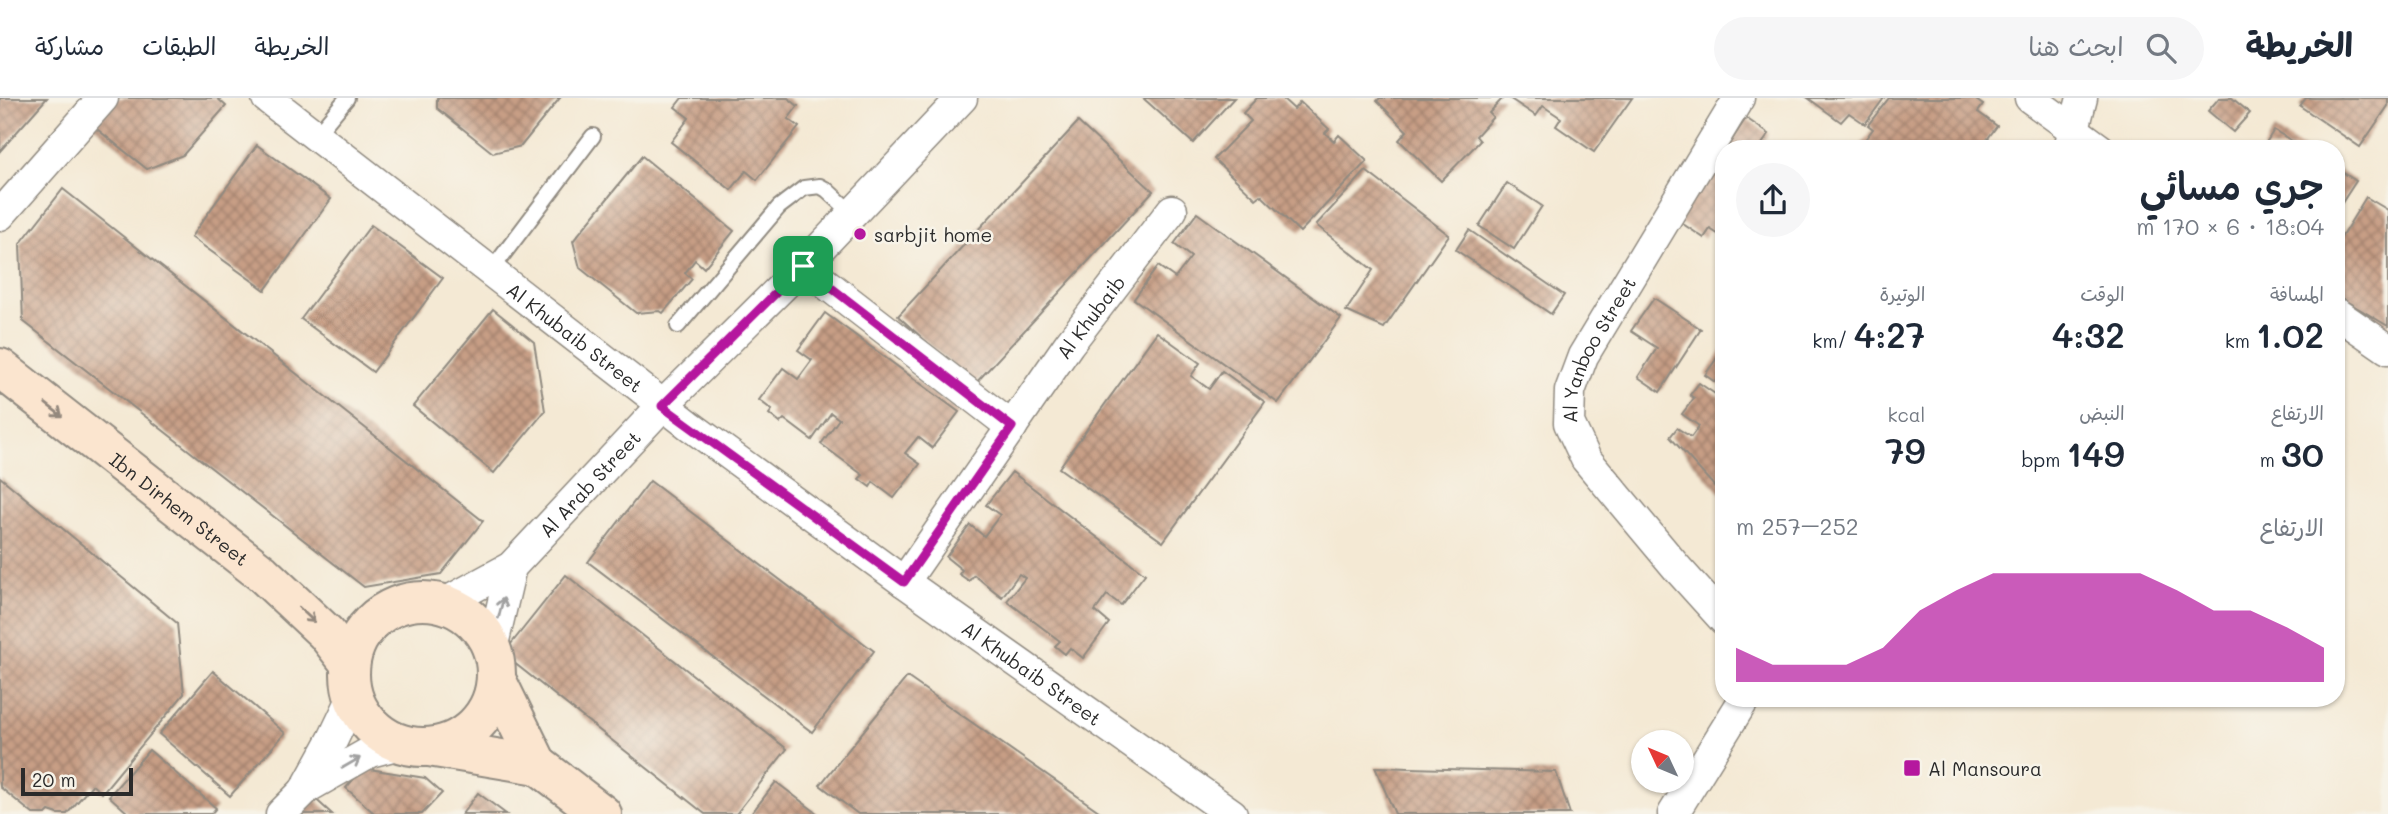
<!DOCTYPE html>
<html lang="ar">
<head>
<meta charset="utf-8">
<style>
	body { margin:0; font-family:Mali,"Playpen Sans Arabic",sans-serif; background:#f6f6f7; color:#1f2937; direction:rtl; height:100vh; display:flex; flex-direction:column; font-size:26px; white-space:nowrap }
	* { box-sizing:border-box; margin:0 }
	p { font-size:23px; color:#747a83 }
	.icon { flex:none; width:38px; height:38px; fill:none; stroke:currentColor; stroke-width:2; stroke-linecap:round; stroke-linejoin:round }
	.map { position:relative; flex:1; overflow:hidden; direction:ltr }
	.side { position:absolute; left:1715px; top:42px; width:630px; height:567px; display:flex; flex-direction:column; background:#fff; border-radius:28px; box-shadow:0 2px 5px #0004; direction:rtl }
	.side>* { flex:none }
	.needle { width:46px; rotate:314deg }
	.buttons { position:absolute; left:1631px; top:632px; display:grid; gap:14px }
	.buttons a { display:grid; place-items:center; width:63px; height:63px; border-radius:50%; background:#fff; box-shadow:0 2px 5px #0004; font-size:35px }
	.scale { position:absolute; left:21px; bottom:18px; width:112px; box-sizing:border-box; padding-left:7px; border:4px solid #2b2b2b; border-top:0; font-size:19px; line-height:24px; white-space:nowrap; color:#2b2b2b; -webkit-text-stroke:5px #f7f3e8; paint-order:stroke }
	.pin { position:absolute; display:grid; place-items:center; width:60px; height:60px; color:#fff; margin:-30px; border-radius:14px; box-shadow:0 4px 10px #0006 }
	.round { display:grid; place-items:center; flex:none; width:74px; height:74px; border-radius:37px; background:#f6f6f7 }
	.summary { display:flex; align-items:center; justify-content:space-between; height:119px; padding:0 21px }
	h1 { font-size:38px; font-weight:600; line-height:52px }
	.stats { display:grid; grid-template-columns:repeat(3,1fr); gap:10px; height:119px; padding:7px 21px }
	.stats div { display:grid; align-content:center }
	.stats b { font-size:35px; font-weight:600 }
	.stats small { font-size:19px; font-weight:400 }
	.stats p { font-size:19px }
	.chart { height:196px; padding:14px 21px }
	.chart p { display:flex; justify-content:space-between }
	.chart svg { width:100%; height:126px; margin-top:7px; fill:#b5179e; opacity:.7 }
	header { display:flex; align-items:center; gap:42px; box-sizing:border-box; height:98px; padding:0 35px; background:#fff; border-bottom:2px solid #e0e1e3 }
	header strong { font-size:33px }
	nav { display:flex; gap:38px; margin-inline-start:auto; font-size:24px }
	.search { width:490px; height:63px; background:#f6f6f7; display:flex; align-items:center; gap:18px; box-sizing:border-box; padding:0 24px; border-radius:38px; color:#747a83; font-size:26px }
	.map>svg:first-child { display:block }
</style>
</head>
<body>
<header>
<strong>الخريطة</strong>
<div class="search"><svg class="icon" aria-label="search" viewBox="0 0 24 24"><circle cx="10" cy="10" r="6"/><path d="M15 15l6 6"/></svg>ابحث هنا</div>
<nav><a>الخريطة</a><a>الطبقات</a><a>مشاركة</a></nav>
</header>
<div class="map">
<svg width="2388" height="716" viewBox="0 0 2388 716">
	<defs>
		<pattern id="building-cross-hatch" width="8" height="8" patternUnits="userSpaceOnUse" patternTransform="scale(1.75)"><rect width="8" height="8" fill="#c79e85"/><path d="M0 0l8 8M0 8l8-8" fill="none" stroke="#a2816d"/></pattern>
	</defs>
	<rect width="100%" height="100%" fill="#f7f3e8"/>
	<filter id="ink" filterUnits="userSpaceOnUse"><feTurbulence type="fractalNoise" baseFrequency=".0143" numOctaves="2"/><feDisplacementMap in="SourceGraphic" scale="14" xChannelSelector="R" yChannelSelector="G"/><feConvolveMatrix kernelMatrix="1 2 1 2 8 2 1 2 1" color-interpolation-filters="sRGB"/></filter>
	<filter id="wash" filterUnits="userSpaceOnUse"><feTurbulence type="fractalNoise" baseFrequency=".00686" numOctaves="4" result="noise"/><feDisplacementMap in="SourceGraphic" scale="28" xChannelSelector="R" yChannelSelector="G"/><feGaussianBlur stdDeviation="1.57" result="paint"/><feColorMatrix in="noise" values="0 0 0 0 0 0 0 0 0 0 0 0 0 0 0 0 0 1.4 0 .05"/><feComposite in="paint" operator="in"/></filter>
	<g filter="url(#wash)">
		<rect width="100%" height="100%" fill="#f4e9d4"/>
		<g id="blocks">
			<g fill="url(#building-cross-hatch)">
				<path d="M0 0H47L0 53Z"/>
				<path d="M97 0H217L226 8 183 57 147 71 92 27Z"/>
				<path d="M437 0H560L521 48 493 55 437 10Z"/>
				<path d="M682 0H788L798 8 788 21 799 29 757 82 746 73 731 92 671 44 689 20 675 9Z"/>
				<path d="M1143 0H1234L1193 45Z"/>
				<path d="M1257 0H1282L1294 11 1300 4 1329 31 1325 35 1334 43 1339 37 1367 63 1300 134 1261 97 1256 101 1214 61 1251 23 1243 15Z"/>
				<path d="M1380 0H1503L1489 15 1493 19 1476 38 1480 43 1441 83 1399 42 1407 33 1377 3Z"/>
				<path d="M1509 0H1632L1594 54 1556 28 1561 20 1543 8 1536 18Z"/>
				<path d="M1808 0H1884L1865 26 1849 15 1841 24Z"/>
				<path d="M1889 0H1973L1983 7 1978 14 1997 28 1980 51H1858L1873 31 1868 27Z"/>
				<path d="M2219 0H2232L2250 15 2233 34 2208 13Z"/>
				<path d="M2306 0H2388V8L2360 49 2300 8Z"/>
				<path d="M1746 20 1769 36 1762 46 1769 51H1726Z"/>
				<path d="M1078 24 1153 93 974 287 898 218Z"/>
				<path d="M2274 32 2305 51H2262Z"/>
				<path d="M257 47 331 101 265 192 191 139Z"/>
				<path d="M1724 54V140L1710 131 1704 140 1677 122Z"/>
				<path d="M642 58 734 133 704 170 695 162 685 175 692 181 663 215 660 213 636 215 580 170 573 143Z"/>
				<path d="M2336 70 2356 83 2336 114Z"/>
				<path d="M1366 73 1449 137 1384 230 1346 213 1373 172 1316 127Z"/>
				<path d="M1507 85 1542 108 1514 151 1479 128Z"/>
				<path d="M63 91 483 423 441 476 364 489 23 223 20 146Z"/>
				<path d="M2366 99 2388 112V228L2336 197V148Z"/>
				<path d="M1197 115 1341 220 1278 305 1134 201 1158 168 1175 180 1191 159 1174 146Z"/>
				<path d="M371 127 443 180 373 274 301 221Z"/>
				<path d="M1469 132 1564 197 1551 216 1456 152Z"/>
				<path d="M1654 200 1701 231 1660 294 1638 279 1657 250 1631 233Z"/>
				<path d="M493 211 534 244 545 313 494 375 413 308Z"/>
				<path d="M825 215 959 314 932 350 918 339 905 355 920 366 894 400 873 384 870 389 859 381 863 377 821 346 839 321 831 315 812 342 784 321 780 325 769 316 772 312 759 302 783 270 798 281 812 262 798 252Z"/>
				<path d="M1157 234 1200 265 1191 278 1209 291 1222 273 1265 304 1163 444 1059 370Z"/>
				<path d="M1724 250V290L1705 277Z"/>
				<path d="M1699 285 1721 300 1719 303 1724 307V399L1670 339 1677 330 1691 339 1699 328 1682 316 1694 300 1690 297Z"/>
				<path d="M1012 374 1145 476 1121 507 1107 497 1095 513 1109 525 1083 560 1070 550 1065 556 1055 548 1060 543 1007 503 1025 480 1019 476 1002 499 974 477 969 483 959 476 962 472 946 459 970 427 984 438 1000 417 986 407Z"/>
				<path d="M0 379 177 525 184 596 102 695 92 687 67 716H58L49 713 46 716H33L0 689Z"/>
				<path d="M650 383 874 553 812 634 588 464Z"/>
				<path d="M566 477 787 651 736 716H705L503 556Z"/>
				<path d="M213 573 285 635 230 698 159 636Z"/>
				<path d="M907 579 1103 716H858L820 687Z"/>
				<path d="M149 652 216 710 211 716H129L109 698Z"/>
				<path d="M1375 669 1556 674 1570 716H1395Z"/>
				<path d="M363 670 425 680 442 695 422 716H375L346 690Z"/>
				<path d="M776 684 818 716H751Z"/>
				<path d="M478 695 506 716H462Z"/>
				<path d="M310 696 332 716H291Z"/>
			</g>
		</g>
	</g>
	<g filter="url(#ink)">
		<use href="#blocks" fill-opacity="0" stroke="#908a80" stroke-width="2"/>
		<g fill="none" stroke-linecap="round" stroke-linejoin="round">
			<g stroke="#908a80" stroke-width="18">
				<g id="lane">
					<path d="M316 37 347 0"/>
					<path d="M490 174 593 38"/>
					<path d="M678 228 779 109 804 90 820 88 827 92 853 116"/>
				</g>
			</g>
			<g stroke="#908a80" stroke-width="33">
				<g id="street">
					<path id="s1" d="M267 0 689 327 904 484 1232 716"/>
					<path d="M2030 0 2100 51"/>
					<path d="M2069 50 2082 0"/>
					<path d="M0 117 103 0"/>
					<path d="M803 168 1012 329"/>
					<path d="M2336 215 2388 251"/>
					<path id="s2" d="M904 484 1069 246 1172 112"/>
					<path id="s3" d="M443 506 511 469 662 308 803 168 962 0"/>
					<path id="s4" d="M1724 522 1677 470 1586 361 1569 325 1570 293 1583 258 1739 0"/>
					<path d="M492 551 511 469"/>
					<path d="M305 691 370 654 400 646"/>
					<path d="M281 716 305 692 333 641 353 599"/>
					<path d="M1673 716 1745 600"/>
				</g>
			</g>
			<g stroke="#908a80" stroke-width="42">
				<g id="secondary">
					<path id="s5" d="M0 270 262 475 326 535 348 563"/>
					<circle cx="423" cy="576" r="73"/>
					<path d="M496 581 538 667 602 716"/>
					<path d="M429 649 538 667"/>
				</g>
			</g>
			<use href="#lane" stroke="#fff" stroke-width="14"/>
			<use href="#street" stroke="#fff" stroke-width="30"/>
			<use href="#secondary" stroke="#fbe5cf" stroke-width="38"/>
		</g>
		<defs><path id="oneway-shaft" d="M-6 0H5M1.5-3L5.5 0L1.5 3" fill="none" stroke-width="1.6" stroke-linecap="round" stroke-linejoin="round" transform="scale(1.75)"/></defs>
		<g stroke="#93887d">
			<use href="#oneway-shaft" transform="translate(54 312) rotate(38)"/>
			<use href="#oneway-shaft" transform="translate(307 517) rotate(43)"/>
		</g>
		<g stroke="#a0a0a0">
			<use href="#oneway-shaft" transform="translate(501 510) rotate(-76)"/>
			<use href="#oneway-shaft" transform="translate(351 665) rotate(-30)"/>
		</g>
	</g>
	<g fill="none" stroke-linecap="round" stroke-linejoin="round" filter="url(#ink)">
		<g stroke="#fff" stroke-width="14">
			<path id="route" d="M803 168 1012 329 904 484 662 308Z"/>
		</g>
		<use href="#route" stroke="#b5179e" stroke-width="9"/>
	</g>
	<g fill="#b5179e" stroke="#f7f3e8" stroke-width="2.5">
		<circle cx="860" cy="136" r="7"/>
		<rect x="1903" y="661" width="18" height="18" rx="3.5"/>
	</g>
	<g text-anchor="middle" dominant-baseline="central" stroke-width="5" stroke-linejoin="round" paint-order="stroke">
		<g font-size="19" fill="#2b2b2b" stroke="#f7f3e8" text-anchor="start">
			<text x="874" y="136">sarbjit home</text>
			<text x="1928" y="670">Al Mansoura</text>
		</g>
		<g font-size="19" fill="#2b2b2b" stroke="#f7f3e8">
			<text stroke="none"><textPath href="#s2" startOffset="324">Al Khubaib</textPath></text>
			<text stroke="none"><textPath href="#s1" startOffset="390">Al Khubaib Street</textPath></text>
			<text stroke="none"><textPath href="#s4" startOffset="332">Al Yanboo Street</textPath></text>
			<text stroke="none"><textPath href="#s3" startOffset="192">Al Arab Street</textPath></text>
			<text stroke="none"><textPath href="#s5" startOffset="228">Ibn Dirhem Street</textPath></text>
			<text stroke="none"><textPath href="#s1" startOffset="957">Al Khubaib Street</textPath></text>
		</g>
	</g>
</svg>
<div class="buttons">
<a><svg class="needle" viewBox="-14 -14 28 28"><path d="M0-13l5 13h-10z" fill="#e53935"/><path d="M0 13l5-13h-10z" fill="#747a83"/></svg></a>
</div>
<div class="scale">20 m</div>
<div class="pin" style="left:803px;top:168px;background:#1e9e55"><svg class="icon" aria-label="arrive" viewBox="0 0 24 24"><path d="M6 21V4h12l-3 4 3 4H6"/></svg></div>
<section class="side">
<div class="summary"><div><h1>جري مسائي</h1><p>18:04 · 6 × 170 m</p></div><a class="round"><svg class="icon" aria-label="share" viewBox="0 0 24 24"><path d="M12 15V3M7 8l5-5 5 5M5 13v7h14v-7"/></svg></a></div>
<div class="stats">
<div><p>المسافة</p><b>1.02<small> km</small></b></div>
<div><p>الوقت</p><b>4:32</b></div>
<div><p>الوتيرة</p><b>4:27<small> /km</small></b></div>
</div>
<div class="stats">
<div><p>الارتفاع</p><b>30<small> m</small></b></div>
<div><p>النبض</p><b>149<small> bpm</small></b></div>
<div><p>kcal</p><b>79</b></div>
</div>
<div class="chart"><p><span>الارتفاع</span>252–257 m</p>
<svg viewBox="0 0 160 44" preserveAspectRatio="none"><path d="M0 44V32L10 38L20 38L30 38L40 32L50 19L60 12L70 6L80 6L90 6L100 6L110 6L120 12L130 19L140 19L150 25L160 32V44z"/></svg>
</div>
</section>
</div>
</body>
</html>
